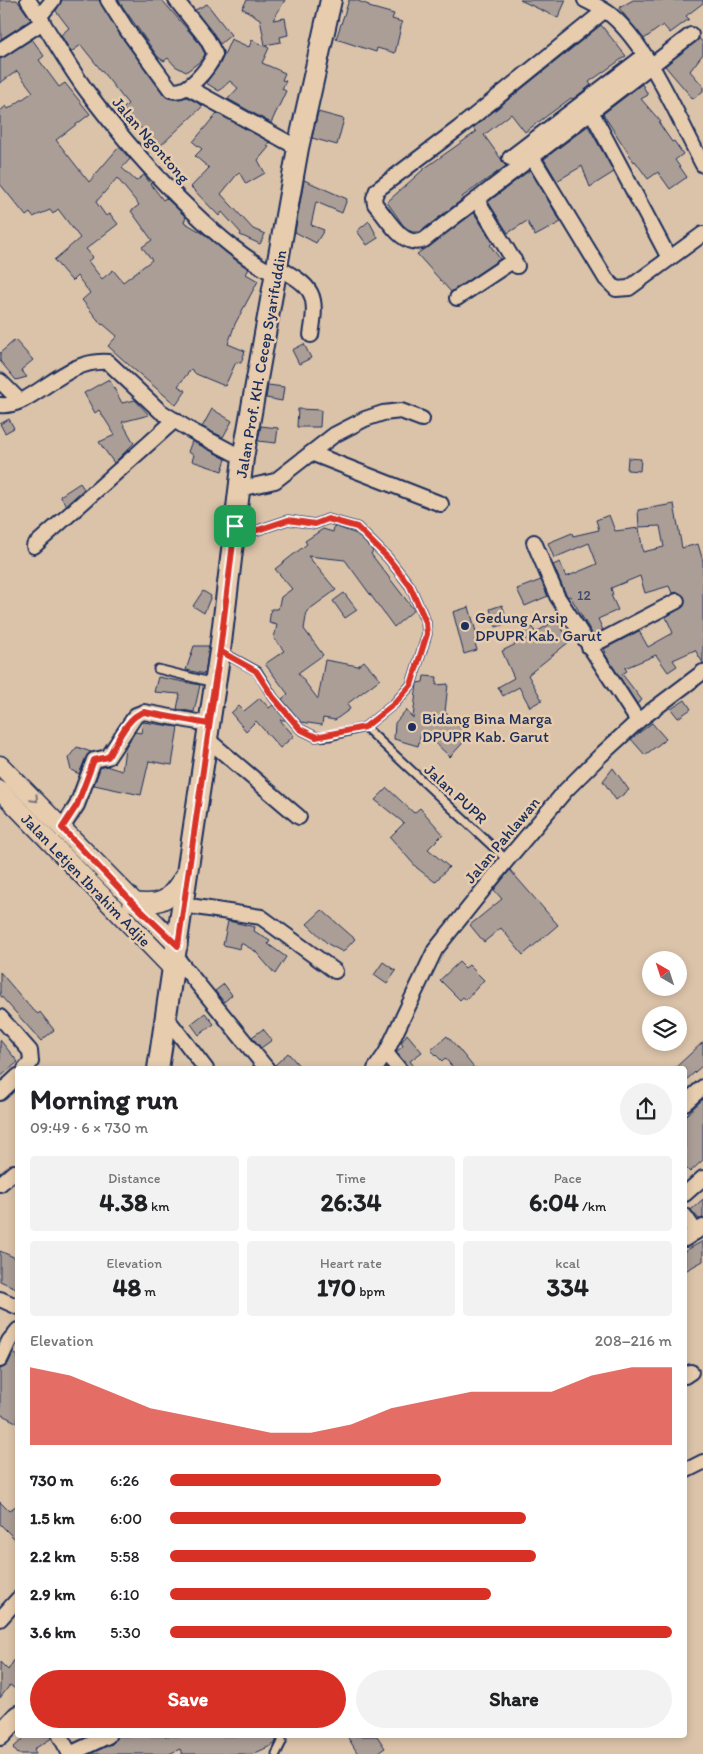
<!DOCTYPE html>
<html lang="en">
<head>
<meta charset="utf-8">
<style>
	body { margin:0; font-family:Itim,sans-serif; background:#f2f2f2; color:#202124; height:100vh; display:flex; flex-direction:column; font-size:19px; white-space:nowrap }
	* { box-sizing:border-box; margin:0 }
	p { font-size:16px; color:#757577 }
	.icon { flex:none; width:28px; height:28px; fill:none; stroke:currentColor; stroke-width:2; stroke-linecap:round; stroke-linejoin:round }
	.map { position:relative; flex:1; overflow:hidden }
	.sheet { position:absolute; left:15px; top:1066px; width:672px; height:672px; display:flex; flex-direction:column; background:#fff; border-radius:5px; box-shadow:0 2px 8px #0003 }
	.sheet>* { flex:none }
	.needle { width:32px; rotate:321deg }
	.fabs { position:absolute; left:642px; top:951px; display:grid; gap:10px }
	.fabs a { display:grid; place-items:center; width:45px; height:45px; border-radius:50%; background:#fff; box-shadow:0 2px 8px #0003; font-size:25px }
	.pin { position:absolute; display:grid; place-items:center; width:42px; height:42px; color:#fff; margin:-21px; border-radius:10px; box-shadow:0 2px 8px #0006 }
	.round { display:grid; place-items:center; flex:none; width:52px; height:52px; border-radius:26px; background:#f2f2f2 }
	.headline { display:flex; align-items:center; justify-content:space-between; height:85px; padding:0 15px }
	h1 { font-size:28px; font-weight:800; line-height:38px }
	.metrics { display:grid; grid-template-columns:repeat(3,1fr); gap:8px; height:85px; padding:5px 15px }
	.metrics div { display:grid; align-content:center; border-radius:5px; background:#f2f2f2; text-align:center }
	.metrics b { font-size:25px; font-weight:800 }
	.metrics small { font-size:14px; font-weight:400 }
	.metrics p { font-size:14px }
	.chart { height:140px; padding:10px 15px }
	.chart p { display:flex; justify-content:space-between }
	.chart svg { width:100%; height:90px; margin-top:5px; fill:#d93025; opacity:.7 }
	.cta { display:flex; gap:10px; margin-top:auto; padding:10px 15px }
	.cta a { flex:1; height:58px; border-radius:30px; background:#d93025; color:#fff; font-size:20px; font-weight:800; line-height:58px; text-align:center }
	.cta a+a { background:#f2f2f2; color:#202124 }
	ul { padding:0 15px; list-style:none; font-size:16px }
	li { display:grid; grid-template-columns:80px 60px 1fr; align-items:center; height:38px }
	li i { height:12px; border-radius:6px; background:#d93025 }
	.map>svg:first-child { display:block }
</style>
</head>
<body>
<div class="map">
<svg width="703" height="1754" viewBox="0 0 703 1754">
	<rect width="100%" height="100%" fill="#dbc3a9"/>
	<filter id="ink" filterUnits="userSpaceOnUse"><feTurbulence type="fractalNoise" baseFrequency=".02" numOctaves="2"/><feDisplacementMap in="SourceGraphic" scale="10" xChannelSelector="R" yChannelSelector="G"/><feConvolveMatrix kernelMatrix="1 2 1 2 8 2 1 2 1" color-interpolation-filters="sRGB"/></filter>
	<g filter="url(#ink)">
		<g fill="#ab9e96" stroke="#1b2f5e" fill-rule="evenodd">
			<path d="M0 0H17L31 20 1 39Z"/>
			<path d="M62 0H99L120 35 164 95 177 99 187 97 203 106 159 147 123 109 128 104 81 45 71 52 61 35 69 28 56 11Z"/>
			<path d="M118 0H162L200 44 205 54 202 60 186 72 175 66 168 58 164 61 158 57Z"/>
			<path d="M247 0H285L273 20 285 18 288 35 280 37 281 42 265 45 260 19 242 8Z"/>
			<path d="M349 0H355L369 5V7L394 14 392 19 402 22 395 53 377 48 376 52 336 39Z"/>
			<path d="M520 0H566L558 18Z"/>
			<path d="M633 0H703V3L686 16 689 19 670 33 663 25 644 39 619 8Z"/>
			<path d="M207 4 231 35 220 44 195 10Z"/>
			<path d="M601 25 626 56 589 82 591 85 573 99 571 98 525 132 511 114 484 135 506 166 462 197 463 199 420 232H412L403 225 387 202 425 168 476 132 473 128Z"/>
			<path d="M699 38 703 43V54L690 71 703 86V91L693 99 665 66Z"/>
			<path d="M32 39 44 56 39 60 59 87 65 83 90 114 56 140 89 182 119 147 130 159 122 168 136 181 144 175 163 200 166 198 186 217 184 222 204 234 249 269 246 274 258 281 235 324 228 344 245 351 241 363 236 362 225 386 196 374 191 369 178 386 186 391 176 405 130 366 108 346 117 336 103 324 102 325 82 300 90 293 77 276 72 281 54 260 80 238 58 209 53 214 50 210 33 217 30 213 26 216 0 184V111L6 106 8 109 33 92 17 71 0 83V59ZM117 178 139 205 131 211 152 240 142 247 152 260 123 282 113 270 102 279 88 261 93 257 86 249 118 224 110 214 106 216 96 202Z"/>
			<path d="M231 39 249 47 252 40 269 48 262 63 285 73 282 80 286 81 282 89 286 91 271 123 228 99 238 88 230 81 219 91 206 83 220 64Z"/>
			<path d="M642 84 648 95 641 99 661 122 659 123 672 142 674 141 683 154 675 160 687 177 670 189 658 172 648 179 635 161 634 162 603 114Z"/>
			<path d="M318 112 344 119 337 145 312 138Z"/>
			<path d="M217 113 270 142 267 146 269 147 258 160 265 173 246 184 239 172 221 194 253 229 265 234 260 244 240 235 241 233 222 212 219 216 191 187 209 168 195 156 202 149 193 142Z"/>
			<path d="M588 126 614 172 590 187 582 166 557 181 544 159Z"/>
			<path d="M530 170 561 222 535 236 527 221 508 233 488 202Z"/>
			<path d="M304 180 347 199 342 213 316 202 311 225 324 230 316 243 295 232Z"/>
			<path d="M474 213 493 243 490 245 500 259 451 292 417 254Z"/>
			<path d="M369 221 378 238 367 245 357 231Z"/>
			<path d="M15 340 33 360 21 370 27 377 16 380 0 361V353Z"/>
			<path d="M304 344 311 358 299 364 292 350Z"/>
			<path d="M109 379 122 403 135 400 149 415 122 422 134 443 114 463 99 442 115 435 99 410 95 413 84 393Z"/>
			<path d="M268 385 284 387 282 401 266 398Z"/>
			<path d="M212 409 232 421 223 437 202 427Z"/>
			<path d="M298 409 321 410 320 427H297Z"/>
			<path d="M9 419 14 428 5 433 0 424Z"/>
			<path d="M261 426 278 428 276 443 258 441Z"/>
			<path d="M192 441 226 459 222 471 192 461 194 455 188 452Z"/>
			<path d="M628 458 641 459 640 471 627 470Z"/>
			<path d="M80 483 84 489 66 505 60 496Z"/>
			<path d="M674 504 682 548 698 544 703 561V663L695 650 673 660 677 666 668 672 656 655 625 668 627 671 622 674 642 700 637 704 603 651 606 653 604 649 639 631 648 647 673 633 666 617 684 606V597L678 592 672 593 669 586 645 593 640 576 611 588 613 595H611L618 610 598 619 603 630 593 635 570 596 568 597 565 592 553 565 560 562 566 577 597 564 589 543 554 558 548 543 572 533 573 536 599 530 596 520 609 515 615 531 639 528 643 552 664 547 660 526 639 527 638 510Z"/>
			<path d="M334 526 357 534 373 551 371 554 414 610 394 627 345 560 308 556 336 590 307 611 304 629 323 655 298 673 318 699 325 660 358 666 364 661 380 679 347 704 350 709 335 720 323 718 322 725 301 722 282 699 288 694 265 664 284 651 274 638 277 625 269 623 271 609H278L281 597 292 589 275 569 307 544 305 541 323 529 333 532Z"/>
			<path d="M541 580 548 596 525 606 517 589Z"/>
			<path d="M203 591 211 596 204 613 193 606Z"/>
			<path d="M344 593 357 610 345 618 333 601Z"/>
			<path d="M502 605 509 623 496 627 490 609Z"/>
			<path d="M469 607 478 639 474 640 477 650 464 654 453 612Z"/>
			<path d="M556 620 570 641 528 675 542 700 530 707 519 687 503 696 498 687 514 678 502 651 526 639 523 632 533 627 535 633Z"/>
			<path d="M194 646H209L205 674 186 670Z"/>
			<path d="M424 676 437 677 436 685 448 684 445 712 469 736 450 757 422 730 418 746 394 739 395 723 406 710 413 718 417 683 423 682Z"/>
			<path d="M158 677 200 685 194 712 177 709 180 694 154 692Z"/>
			<path d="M260 698 269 708 273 705 286 720H280L294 736 280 748 256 721 246 731 231 713 239 706 244 711Z"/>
			<path d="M685 700 691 709 678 718 671 709Z"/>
			<path d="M143 722 178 727 172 765 149 761 141 795 94 785 100 768 106 766 122 771 125 748 135 732 141 733Z"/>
			<path d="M652 723 666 739 645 755 631 739Z"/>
			<path d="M77 747 91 752 86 757 79 774 71 770 68 758Z"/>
			<path d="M613 768 629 790 616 800 603 781Z"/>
			<path d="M387 788 414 813 420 808 443 834 428 849 449 867 435 882 417 868 390 837 404 823 375 800Z"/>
			<path d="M510 870 558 925 523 955 501 928 484 942 470 925 502 899 494 890Z"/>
			<path d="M322 910 355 939 343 952 328 944 307 924Z"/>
			<path d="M228 921 255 927 254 931 270 941 268 944 286 957 275 974 255 951 241 943 240 949 223 945Z"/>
			<path d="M383 962 396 971 387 984 374 975Z"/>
			<path d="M459 962 465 968 469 965 484 980 466 1000 463 997 460 1000 440 980Z"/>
			<path d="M0 972 30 1007 38 1014 40 1012 54 1030 41 1041 0 995Z"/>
			<path d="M224 984 232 995 224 1002 215 991Z"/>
			<path d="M205 1013 214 1024 199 1035 191 1024Z"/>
			<path d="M263 1029 272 1040 261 1048 252 1037Z"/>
			<path d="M407 1034 422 1052 410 1061 416 1069H408L396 1052 403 1046 401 1043Z"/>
			<path d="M447 1036 457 1047 475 1069H454L445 1058 442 1061 431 1050Z"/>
			<path d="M0 1040 18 1062 0 1077Z"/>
			<path d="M703 1042V1065L685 1081V1069H674Z"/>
			<path d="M288 1053 302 1069H276L275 1065Z"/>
			<path d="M703 1099V1160L690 1172 685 1167V1116Z"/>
			<path d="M703 1199V1218L699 1219 691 1210Z"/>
			<path d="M703 1241V1261L685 1271V1251Z"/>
			<path d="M0 1251 18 1259V1289L0 1281Z"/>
			<path d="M13 1353 18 1356V1423L0 1414V1369L8 1364Z"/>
			<path d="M0 1502 9 1511 18 1504V1542L0 1524Z"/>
			<path d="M18 1654V1691L10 1685 0 1698V1662L8 1670Z"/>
			<path d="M26 1736H51L52 1738 34 1749 36 1754H18L13 1748Z"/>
			<path d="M277 1736 275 1744 253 1754H182L180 1749 169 1754H90L112 1744 117 1736Z"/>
			<path d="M347 1736H377L385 1748 376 1754H358Z"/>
		</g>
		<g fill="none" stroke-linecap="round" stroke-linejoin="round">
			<g stroke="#1b2f5e" stroke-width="11">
				<g id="service">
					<path d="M222 652 257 671 273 697 300 729 316 737 330 736 365 727 394 704 411 685 427 634 426 622 410 586 388 558 357 527 328 519 315 524 288 520 258 530 236 526"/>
					<path d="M158 669 214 683"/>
					<path d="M365 727 507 860"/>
					<path d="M276 1754 282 1742V1736"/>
				</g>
			</g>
			<g stroke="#1b2f5e" stroke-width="18">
				<g id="minor">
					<path d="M28 0C48 29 65 61 86 90 118 133 152 173 191 210 218 236 243 258 276 275"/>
					<path d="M108 0 127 30 171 90C188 96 209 67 215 54L207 39 176 0"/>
					<path d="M585 0C593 4 604 9 611 15 650 48 679 120 703 165"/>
					<path d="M604 11 459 128 377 190 374 198 375 204C388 219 403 249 424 240L691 35"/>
					<path d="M39 17 53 0"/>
					<path d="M0 50 43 22"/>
					<path d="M189 88 298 148"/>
					<path d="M591 111 669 258"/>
					<path d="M532 157 606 279 616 289 629 288 703 234"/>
					<path d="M510 158 644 56"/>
					<path d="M477 200 517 266"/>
					<path d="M277 267C314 287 318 294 311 335"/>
					<path d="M457 298 514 260"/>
					<path d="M0 381 20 401"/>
					<path d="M0 405C32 409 63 358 108 362L160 411 190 430 243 458"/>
					<path d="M311 453 441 504"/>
					<path d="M239 489 275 481 334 435 365 419 383 413 401 411 422 419"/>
					<path d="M534 542 557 596 638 721"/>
					<path d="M34 546 175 420"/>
					<path d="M589 647 677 601"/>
					<path d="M206 738 299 817"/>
					<path d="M62 828 77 805 94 760 108 757 136 715 144 712 208 724"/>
					<path d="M183 905 261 917 335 971"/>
					<path d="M175 956 267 1069"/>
					<path d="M0 1017 30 1051 31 1062 25 1069"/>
					<path d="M166 1017 206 1069"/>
					<path d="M386 1053 399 1069"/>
					<path d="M375 1069 386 1053 435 950 507 860 566 790 602 754 638 721 703 672"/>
					<path d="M0 1093 18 1076"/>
					<path d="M685 1103 703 1087"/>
					<path d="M0 1184 14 1172"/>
					<path d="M685 1194 703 1178"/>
					<path d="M685 1216 696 1232"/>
					<path d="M685 1239 703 1227"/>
					<path d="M0 1299 18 1307"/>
					<path d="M0 1360 9 1341 18 1330"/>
					<path d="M685 1376 691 1372"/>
					<path d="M685 1471 703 1462"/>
					<path d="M0 1619 18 1599"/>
					<path d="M60 1736 70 1754"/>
					<path d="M70 1754 108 1736"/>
				</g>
			</g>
			<g stroke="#1b2f5e" stroke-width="21">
				<g id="tertiary">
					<path d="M0 765 178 946"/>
					<path d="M0 790 173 969"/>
					<path d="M132 902C166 906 169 899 187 872"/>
				</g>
			</g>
			<g stroke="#1b2f5e" stroke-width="24">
				<g id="secondary">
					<path d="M158 1069 220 651 243 458 298 148 331 0"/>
					<path d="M0 1735 18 1716"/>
				</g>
			</g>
			<use href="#service" stroke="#e7ccae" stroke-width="7"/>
			<use href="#minor" stroke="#e7ccae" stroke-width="14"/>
			<use href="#tertiary" stroke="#e7ccae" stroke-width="18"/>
			<use href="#secondary" stroke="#e7ccae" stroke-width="20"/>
		</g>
		<defs><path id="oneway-chevron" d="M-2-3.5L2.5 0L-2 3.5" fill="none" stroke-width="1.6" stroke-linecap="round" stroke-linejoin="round" transform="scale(1.25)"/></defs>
		<use stroke="#777682" href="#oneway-chevron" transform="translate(35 799) rotate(46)"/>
	</g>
	<g fill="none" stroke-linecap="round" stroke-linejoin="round" filter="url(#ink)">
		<g stroke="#fff" stroke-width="10">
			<path id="route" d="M235 526 220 651 178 946 132 902 62 828 77 805 94 760 108 757C117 743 127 716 144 712L208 724 220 651 256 671 273 697 300 729 316 737 365 727 394 704 411 685 427 634 426 622 410 586 388 558 357 527 328 519 315 524 288 520 258 530 235 526"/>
		</g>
		<use href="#route" stroke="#d93025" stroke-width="6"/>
	</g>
	<g fill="#1b2f5e" stroke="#e7ccae" stroke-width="2">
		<circle cx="465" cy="626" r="5"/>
		<circle cx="412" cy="727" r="5"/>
	</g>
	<g text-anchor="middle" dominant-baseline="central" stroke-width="5" stroke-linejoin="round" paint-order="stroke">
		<g font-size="14" fill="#3f4b6c">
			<text x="584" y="595">12</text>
		</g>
		<g font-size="16" fill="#1b2f5e" stroke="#e7ccae">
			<text transform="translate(151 140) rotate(49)">Jalan Ngontong</text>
			<text transform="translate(261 364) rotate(-80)">Jalan Prof. KH. Cecep Syarifuddin</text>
			<text transform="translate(456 794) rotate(43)">Jalan PUPR</text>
			<text transform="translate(502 840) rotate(-50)">Jalan Pahlawan</text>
			<text transform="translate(86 880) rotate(46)">Jalan Letjen Ibrahim Adjie</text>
		</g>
		<g font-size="16" fill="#1b2f5e" stroke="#e7ccae" text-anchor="start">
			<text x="475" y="617">Gedung Arsip<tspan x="475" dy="18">DPUPR Kab. Garut</tspan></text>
			<text x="422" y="718">Bidang Bina Marga<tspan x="422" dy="18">DPUPR Kab. Garut</tspan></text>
		</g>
	</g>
</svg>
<div class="fabs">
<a><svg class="needle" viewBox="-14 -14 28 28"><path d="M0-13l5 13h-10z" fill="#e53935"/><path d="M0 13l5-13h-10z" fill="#757577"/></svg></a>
<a><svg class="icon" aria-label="layers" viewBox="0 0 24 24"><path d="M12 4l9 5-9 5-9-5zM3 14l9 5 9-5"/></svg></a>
</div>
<div class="pin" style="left:235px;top:526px;background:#1e9e55"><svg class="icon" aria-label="arrive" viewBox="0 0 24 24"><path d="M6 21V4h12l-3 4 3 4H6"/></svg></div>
<section class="sheet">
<div class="headline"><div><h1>Morning run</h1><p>09:49 · 6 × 730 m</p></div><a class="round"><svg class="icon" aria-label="share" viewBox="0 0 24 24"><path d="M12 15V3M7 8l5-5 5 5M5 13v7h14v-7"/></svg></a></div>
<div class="metrics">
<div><p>Distance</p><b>4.38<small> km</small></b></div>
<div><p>Time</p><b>26:34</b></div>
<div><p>Pace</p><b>6:04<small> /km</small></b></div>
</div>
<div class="metrics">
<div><p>Elevation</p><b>48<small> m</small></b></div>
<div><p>Heart rate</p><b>170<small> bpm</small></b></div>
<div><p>kcal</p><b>334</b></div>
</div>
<div class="chart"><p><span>Elevation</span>208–216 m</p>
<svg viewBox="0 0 160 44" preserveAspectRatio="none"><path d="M0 44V6L10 10L20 18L30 26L40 30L50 34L60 38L70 38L80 34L90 26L100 22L110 18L120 18L130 18L140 10L150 6L160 6V44z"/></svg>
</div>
<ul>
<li><b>730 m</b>6:26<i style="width:54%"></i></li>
<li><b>1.5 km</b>6:00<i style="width:71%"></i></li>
<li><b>2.2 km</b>5:58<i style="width:73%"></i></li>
<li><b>2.9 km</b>6:10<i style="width:64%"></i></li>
<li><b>3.6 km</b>5:30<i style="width:100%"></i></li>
</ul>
<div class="cta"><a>Save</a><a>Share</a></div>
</section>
</div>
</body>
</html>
